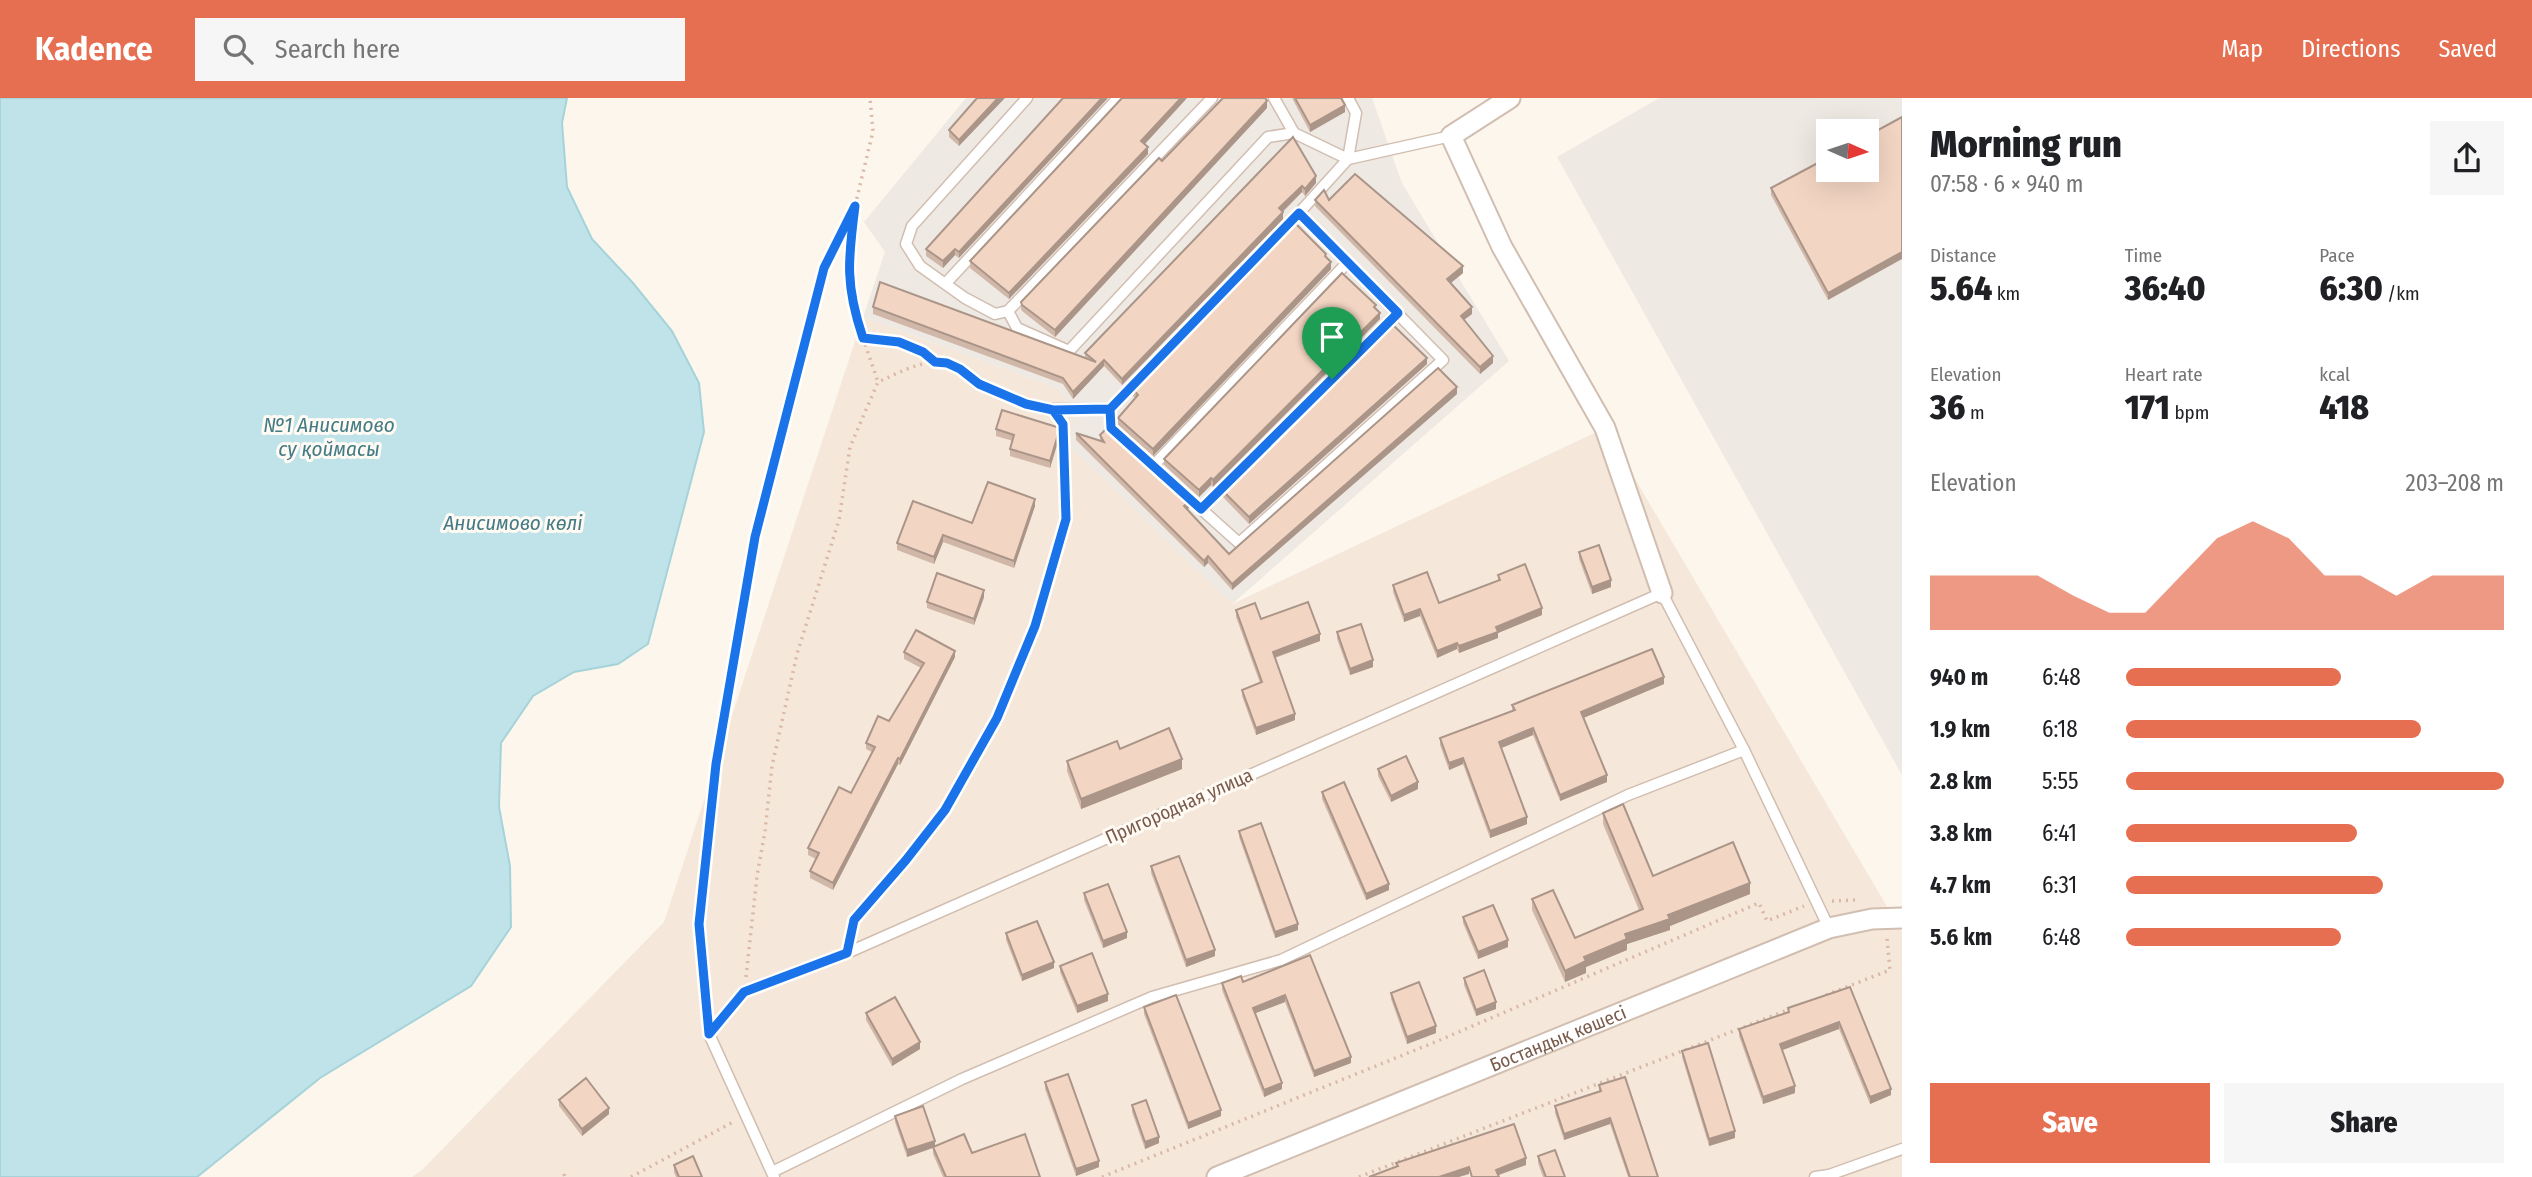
<!DOCTYPE html>
<html lang="en">
<head>
<meta charset="utf-8">
<style>
	body { margin:0; font-family:"Fira Sans Condensed",sans-serif; background:#f6f6f6; color:#202124; height:100vh; display:flex; flex-direction:column; font-size:26px; white-space:nowrap }
	* { box-sizing:border-box; margin:0 }
	p { font-size:23px; color:#757577 }
	.icon { flex:none; width:38px; height:38px; fill:none; stroke:currentColor; stroke-width:2; stroke-linecap:round; stroke-linejoin:round }
	.map { position:relative; flex:1; overflow:hidden }
	.details { display:flex; flex-direction:column; background:#fff; width:630px }
	.details>* { flex:none }
	.needle { width:46px; rotate:93deg }
	.fabs { position:absolute; left:1816px; top:21px; display:grid; gap:14px }
	.fabs a { display:grid; place-items:center; width:63px; height:63px; border-radius:0px; background:#fff; box-shadow:0 7px 28px #0002; font-size:35px }
	.pin { position:absolute; display:grid; place-items:center; width:60px; height:60px; color:#fff; margin:-72px -30px; border-radius:50% 50% 50% 0; rotate:-45deg; box-shadow:0 0 7px #0007 }
	.pin .icon { rotate:45deg }
	.round { display:grid; place-items:center; flex:none; width:74px; height:74px; border-radius:0px; background:#f6f6f6 }
	.overview { display:flex; align-items:center; justify-content:space-between; height:119px; padding:0 28px }
	h1 { font-size:38px; font-weight:800; line-height:52px }
	.stats { display:grid; grid-template-columns:repeat(3,1fr); gap:10px; height:119px; padding:7px 28px }
	.stats div { display:grid; align-content:center }
	.stats b { font-size:35px; font-weight:800 }
	.stats small { font-size:19px; font-weight:400 }
	.stats p { font-size:19px }
	.chart { height:196px; padding:14px 28px }
	.chart p { display:flex; justify-content:space-between }
	.chart svg { width:100%; height:126px; margin-top:7px; fill:#e76f51; opacity:.7 }
	.cta { display:flex; gap:14px; margin-top:auto; padding:14px 28px }
	.cta a { flex:1; height:80px; border-radius:0px; background:#e76f51; color:#fff; font-size:28px; font-weight:800; line-height:80px; text-align:center }
	.cta a+a { background:#f6f6f6; color:#202124 }
	ul { padding:0 28px; list-style:none; font-size:23px }
	li { display:grid; grid-template-columns:112px 84px 1fr; align-items:center; height:52px }
	li i { height:18px; border-radius:9px; background:#e76f51 }
	header { display:flex; align-items:center; gap:42px; box-sizing:border-box; height:98px; padding:0 35px; background:#e76f51; color:#fff }
	header strong { font-size:33px }
	nav { display:flex; gap:38px; margin-inline-start:auto; font-size:24px }
	.search { width:490px; height:63px; background:#f6f6f6; display:flex; align-items:center; gap:18px; box-sizing:border-box; padding:0 24px; border-radius:0px; color:#757577; font-size:26px }
	main { display:flex; flex:1; min-height:0 }
	.map>svg:first-child { display:block }
</style>
</head>
<body>
<header>
<strong>Kadence</strong>
<div class="search"><svg class="icon" aria-label="search" viewBox="0 0 24 24"><circle cx="10" cy="10" r="6"/><path d="M15 15l6 6"/></svg>Search here</div>
<nav><a>Map</a><a>Directions</a><a>Saved</a></nav>
</header>
<main>
<div class="map">
<svg width="1902" height="1079" viewBox="0 0 1902 1079">
	<rect width="100%" height="100%" fill="#fdf6ec"/>
	<path fill="#f5e8da" d="M863 219 1059 291 1075 323 1232 506 1605 330 1902 834V1079H412L422 1072 664 824Z"/>
	<g fill="#efe9e4" fill-rule="evenodd">
		<path d="M966 0H1372L1402 85 1509 263 1232 506 1069 348 1074 323 1059 291 863 219 885 154 864 124Z"/>
		<path d="M1659 0H1902V677L1557 59ZM1829 33H1867V72H1829Z"/>
	</g>
	<path fill="#bfe3e8" stroke="#a5d3da" stroke-width="2" d="M0 0H567L562 25 567 89 592 141 633 185 672 233 699 285 704 334 648 546 618 566 574 574 533 598 501 645 499 709 510 768 511 829 471 888 320 980 197 1079H0Z"/>
	<g fill="none" stroke-linecap="round" stroke-linejoin="round">
		<g stroke="#d1beb0" stroke-width="13">
			<g id="lane">
				<path d="M1027 0 912 128 906 146 920 168 965 200 995 216 1008 213 1017 230 1069 253 1268 39 1294 35"/>
				<path d="M1274 0 1294 35 1348 61 1451 38"/>
				<path d="M946 185 1118 0"/>
				<path d="M1008 213 1212 0"/>
				<path d="M1053 311H1110L1299 115 1348 61 1356 15 1348 0"/>
				<path d="M1110 311 1111 330 1239 445 1443 262 1299 115"/>
				<path d="M1153 368 1348 164"/>
				<path d="M1201 411 1397 215"/>
				<path d="M772 1074 962 981 1152 899 1281 862 1628 697 1744 652"/>
				<path d="M774 1079 709 936 744 894 847 855 1662 495 1744 652 1829 830"/>
				<path d="M1815 1079 1829 1077 1902 1051"/>
			</g>
		</g>
		<g stroke="#d1beb0" stroke-width="23">
			<g id="street">
				<path d="M1510 0 1451 38 1502 149 1605 330 1662 495"/>
				<path id="s1" d="M1217 1079 1829 830 1872 821 1902 820"/>
			</g>
		</g>
		<g stroke="#d9b8a5" stroke-width="3.5" stroke-dasharray="2 5" stroke-linecap="butt">
			<path d="M855 113C848 164 846 189 863 240 889 238 915 247 935 264"/>
			<path d="M863 240 878 284"/>
			<path d="M1832 803 1856 802"/>
			<path d="M851 836 854 822 906 762 945 712 997 620 1035 528 1066 421 1063 325"/>
			<path d="M746 879 757 778 765 733 772 668 797 556 839 422 850 349 878 284C896 276 914 266 934 264 955 262 965 279 982 287 999 296 1019 305 1038 308"/>
			<path d="M1826 897 1890 872 1887 840"/>
			<path d="M707 913 699 826 716 666 755 439 824 170 855 108 873 33 870 0"/>
			<path d="M564 1076 565 1079"/>
			<path d="M631 1079 735 1023"/>
			<path d="M1102 1079 1440 942 1759 805 1767 823 1804 808"/>
			<path d="M1359 1079 1790 911"/>
		</g>
		<use href="#lane" stroke="#fff" stroke-width="10"/>
		<use href="#street" stroke="#fff" stroke-width="19"/>
	</g>
	<g fill="#d1b7a8">
		<path d="M977 0 959 48 949 39V32Z"/>
		<path d="M1063 0 959 160 955 157 943 170 926 158V151Z"/>
		<path d="M1187 0 1145 46 1148 56 1009 201 970 170V163Z"/>
		<path d="M1292 0H1341L1345 14 1310 34Z"/>
		<path d="M1267 10 1055 239 1022 213 1021 211V204L1162 63Z"/>
		<path d="M1293 39 1316 85 1305 98 1302 94 1283 114V121L1122 287 1104 268 1073 301 1063 286 873 216V209L1085 259V255Z"/>
		<path d="M1829 59 1828 202 1771 97V90Z"/>
		<path d="M1315 102H1329L1463 175 1451 185 1472 216 1464 222 1493 265 1480 276 1315 108Z"/>
		<path d="M1326 160 1331 171 1153 358 1118 327V320L1135 300 1133 298V291Z"/>
		<path d="M1376 210 1380 221 1213 389 1211 387 1199 399 1164 367V361Z"/>
		<path d="M1427 266 1249 426 1223 399V393Z"/>
		<path d="M1457 296 1232 492 1208 465 1204 469 1076 342V335L1100 343V337L1189 410 1187 412 1229 456Z"/>
		<path d="M996 331 1060 337 1050 370 1010 358V351L1013 343 996 338Z"/>
		<path d="M1035 408 1014 470 943 444 934 466 897 452V445Z"/>
		<path d="M1579 454 1611 489 1592 496 1579 461Z"/>
		<path d="M1498 477 1542 517 1498 535V540L1459 555 1457 551 1437 560 1420 518 1404 524 1393 494V487L1439 505 1498 483Z"/>
		<path d="M984 499 974 527 927 510V504Z"/>
		<path d="M1236 512 1320 543 1275 560 1295 622 1256 637 1242 598V592L1260 585 1236 519Z"/>
		<path d="M1337 534 1373 569 1350 577 1337 541Z"/>
		<path d="M904 554 955 559 900 667 898 666 833 792 810 780V773L816 761 808 757V750L851 695 872 654 866 651V645L889 623 921 570 904 561Z"/>
		<path d="M1664 586 1583 620 1607 684 1560 703 1533 637 1501 650 1527 726 1490 740 1463 666 1449 672 1440 647V640L1512 613V607Z"/>
		<path d="M1120 651 1182 671 1081 711 1067 673V663Z"/>
		<path d="M1378 671 1418 691 1391 704 1378 678Z"/>
		<path d="M1322 694 1389 792 1366 802 1322 701Z"/>
		<path d="M1603 715 1653 778 1750 796 1670 828V832L1627 846V852L1586 869V875L1565 884 1532 812V801L1575 840 1639 812 1603 726Z"/>
		<path d="M1239 733 1298 832 1275 840 1239 739Z"/>
		<path d="M1151 768 1215 858 1186 869 1151 775Z"/>
		<path d="M1084 795 1127 840 1103 850 1084 802Z"/>
		<path d="M1463 819 1508 849 1478 861 1463 825Z"/>
		<path d="M1006 835 1054 870 1022 883 1006 842Z"/>
		<path d="M1310 857 1351 965 1314 979 1285 904 1256 915 1282 991 1264 999 1222 892V885L1243 884Z"/>
		<path d="M1060 868 1108 903 1077 915 1060 874Z"/>
		<path d="M1464 880 1496 911 1476 918 1464 887Z"/>
		<path d="M1850 889 1891 997 1870 1006 1839 931 1782 952 1795 995 1763 1006 1739 938V931L1788 914V910Z"/>
		<path d="M1391 895 1436 935 1407 946 1391 901Z"/>
		<path d="M1144 909 1221 1018 1188 1031 1144 916Z"/>
		<path d="M866 915 920 951 892 968 866 922Z"/>
		<path d="M1682 953 1735 1040 1709 1048 1682 959Z"/>
		<path d="M1045 984 1099 1069 1076 1078 1045 991Z"/>
		<path d="M1599 987 1658 1079H1628L1610 1026 1564 1042 1555 1015V1008L1599 993Z"/>
		<path d="M559 1002 609 1016 582 1038 559 1008Z"/>
		<path d="M1132 1007 1159 1045 1145 1051 1132 1014Z"/>
		<path d="M895 1018 935 1049 972 1055 1040 1079H943L933 1056V1050L907 1059 895 1024Z"/>
		<path d="M1538 1058 1565 1079H1543L1538 1065Z"/>
		<path d="M674 1067 702 1079H676L674 1074Z"/>
	</g>
	<g fill="#aa9588">
		<path d="M998 0H1005L959 48V42Z"/>
		<path d="M1102 0H1108L959 160V154Z"/>
		<path d="M1181 0H1187L1141 50V43Z"/>
		<path d="M1267 3V10L1055 239V232Z"/>
		<path d="M1345 7V14L1310 34V27Z"/>
		<path d="M1148 49V56L1009 201V195Z"/>
		<path d="M1316 78V85L1305 98V91Z"/>
		<path d="M1302 88V94L1279 117V110Z"/>
		<path d="M1283 114V121L1122 287V281Z"/>
		<path d="M955 151V157L943 170V163Z"/>
		<path d="M1902 154V161L1828 202V195Z"/>
		<path d="M1331 164V171L1153 358V351Z"/>
		<path d="M1463 168V175L1447 188V181Z"/>
		<path d="M1472 209V216L1461 224V218Z"/>
		<path d="M1380 215V221L1213 389V382Z"/>
		<path d="M1493 258V265L1480 276V269Z"/>
		<path d="M1427 260V266L1249 426V419Z"/>
		<path d="M1104 262V268L1073 301V294Z"/>
		<path d="M1457 289V296L1232 492V486Z"/>
		<path d="M1060 330V337L1050 370V363Z"/>
		<path d="M1211 380V387L1199 399V392Z"/>
		<path d="M1035 401V408L1014 470V463Z"/>
		<path d="M1189 403V410L1184 415V408Z"/>
		<path d="M943 437V444L934 466V459Z"/>
		<path d="M1208 458V465L1204 469V463Z"/>
		<path d="M1611 482V489L1592 496V489Z"/>
		<path d="M984 492V499L974 527V521Z"/>
		<path d="M1542 510V517L1498 535V540L1459 555V548L1496 529Z"/>
		<path d="M1420 511V518L1404 524V517Z"/>
		<path d="M1320 536V543L1273 560V554Z"/>
		<path d="M1457 545V551L1437 560V553Z"/>
		<path d="M955 553V559L900 667V661Z"/>
		<path d="M1373 562V569L1350 577V571Z"/>
		<path d="M1664 579V586L1581 621V614Z"/>
		<path d="M1295 616V622L1256 637V630Z"/>
		<path d="M1533 630V637L1499 651V644Z"/>
		<path d="M898 660V666L833 792V785Z"/>
		<path d="M1463 660V666L1449 672V665Z"/>
		<path d="M1182 661V671L1081 711V701Z"/>
		<path d="M1607 677V684L1560 703V697Z"/>
		<path d="M1418 684V691L1391 704V698Z"/>
		<path d="M1527 719V726L1490 740V733Z"/>
		<path d="M1750 785V796L1670 828V832L1627 846V852L1586 869V875L1565 884V873L1584 859 1625 836 1668 817Z"/>
		<path d="M1389 786V792L1366 802V796Z"/>
		<path d="M1298 826V832L1275 840V834Z"/>
		<path d="M1127 834V840L1103 850V843Z"/>
		<path d="M1508 842V849L1478 861V854Z"/>
		<path d="M1215 852V858L1186 869V862Z"/>
		<path d="M1054 864V870L1022 883V877Z"/>
		<path d="M1108 896V903L1077 915V908Z"/>
		<path d="M1285 897V904L1253 916V910Z"/>
		<path d="M1496 904V911L1476 918V912Z"/>
		<path d="M1839 924V931L1780 953V946Z"/>
		<path d="M1436 928V935L1407 946V939Z"/>
		<path d="M920 944V951L892 968V961Z"/>
		<path d="M1351 959V965L1314 979V973Z"/>
		<path d="M1282 985V991L1264 999V992Z"/>
		<path d="M1795 988V995L1763 1006V999Z"/>
		<path d="M1891 991V997L1870 1006V999Z"/>
		<path d="M609 1010V1016L582 1038V1031Z"/>
		<path d="M1221 1012V1018L1188 1031V1025Z"/>
		<path d="M1610 1020V1026L1564 1042V1036Z"/>
		<path d="M1735 1033V1040L1709 1048V1041Z"/>
		<path d="M1159 1039V1045L1145 1051V1044Z"/>
		<path d="M935 1043V1049L907 1059V1052Z"/>
		<path d="M1526 1060V1067L1496 1078V1072Z"/>
		<path d="M1099 1063V1069L1076 1078V1071Z"/>
		<path d="M1469 1069V1076L1459 1079H1439Z"/>
	</g>
	<g fill="#f3d5c3" stroke="#aa9588" stroke-width="2">
		<path d="M977 0H998L959 42 949 32Z"/>
		<path d="M1063 0H1102L959 154 955 151 943 163 926 151Z"/>
		<path d="M1122 0H1181L1141 43 1148 49 1009 195 970 163Z"/>
		<path d="M1223 0H1265L1267 3 1055 232 1022 207 1021 204 1159 60 1162 63Z"/>
		<path d="M1295 0H1341L1345 7 1310 27Z"/>
		<path d="M1902 19V154L1828 195 1771 90 1829 59V72H1867V38Z"/>
		<path d="M1293 39 1316 78 1305 91 1302 88 1279 110 1283 114 1122 281 1104 262 1073 294 1063 280 873 209 880 184 1096 264 1085 255Z"/>
		<path d="M1355 76 1463 168 1447 181 1472 209 1461 218 1493 258 1480 269 1315 102 1324 92 1329 102Z"/>
		<path d="M1294 124 1326 156 1325 158 1331 164 1153 351 1118 320 1138 297 1133 291Z"/>
		<path d="M1342 175 1376 207 1374 209 1380 215 1213 382 1211 380 1199 392 1164 361Z"/>
		<path d="M1391 225 1427 260 1249 419 1223 393Z"/>
		<path d="M1438 270 1457 289 1232 486 1208 458 1204 463 1076 335 1104 344 1100 337 1107 330 1189 403 1184 408 1229 456Z"/>
		<path d="M1002 312 1060 330 1050 363 1010 351 1014 337 996 331Z"/>
		<path d="M988 384 1035 401 1014 463 943 437 934 459 897 445 913 403 972 425Z"/>
		<path d="M1599 447 1611 482 1592 489 1579 454Z"/>
		<path d="M1525 466 1542 510 1496 529 1498 534 1459 548 1457 545 1437 553 1420 511 1404 517 1393 487 1427 474 1439 505 1500 482 1498 477Z"/>
		<path d="M937 475 984 492 974 521 927 504Z"/>
		<path d="M1308 504 1320 536 1273 554 1295 616 1256 630 1242 592 1262 584 1236 512 1255 505 1261 521Z"/>
		<path d="M1361 526 1373 562 1350 571 1337 534Z"/>
		<path d="M916 532 955 553 900 661 898 660 833 785 810 773 819 755 808 750 839 689 851 695 875 649 866 645 878 618 889 623 924 565 904 554Z"/>
		<path d="M1652 551 1664 579 1581 614 1607 677 1560 697 1533 630 1499 644 1527 719 1490 733 1463 660 1449 665 1440 640 1515 612 1512 607Z"/>
		<path d="M1169 630 1182 661 1081 701 1067 663 1117 643 1120 651Z"/>
		<path d="M1406 658 1418 684 1391 698 1378 671Z"/>
		<path d="M1344 684 1389 786 1366 796 1322 694Z"/>
		<path d="M1623 706 1653 778 1733 744 1750 785 1668 817 1670 821 1625 836 1627 841 1584 859 1586 863 1565 873 1532 801 1553 792 1575 840 1643 811 1603 715Z"/>
		<path d="M1261 725 1298 826 1275 834 1239 733Z"/>
		<path d="M1179 758 1215 852 1186 862 1151 768Z"/>
		<path d="M1108 786 1127 834 1103 843 1084 795Z"/>
		<path d="M1493 807 1508 842 1478 854 1463 819Z"/>
		<path d="M1037 823 1054 864 1022 877 1006 835Z"/>
		<path d="M1092 855 1108 896 1077 908 1060 868Z"/>
		<path d="M1310 857 1351 959 1314 973 1285 897 1253 910 1282 985 1264 992 1222 885 1241 878 1243 884Z"/>
		<path d="M1484 872 1496 904 1476 912 1464 880Z"/>
		<path d="M1419 884 1436 928 1407 939 1391 895Z"/>
		<path d="M1850 889 1891 991 1870 999 1839 924 1780 946 1795 988 1763 999 1739 931 1789 914 1788 910Z"/>
		<path d="M1176 897 1221 1012 1188 1025 1144 909Z"/>
		<path d="M895 899 920 944 892 961 866 915Z"/>
		<path d="M1708 945 1735 1033 1709 1041 1682 953Z"/>
		<path d="M1068 976 1099 1063 1076 1071 1045 984Z"/>
		<path d="M1625 979 1658 1079H1630L1610 1020 1564 1036 1555 1008 1601 993 1599 987Z"/>
		<path d="M586 980 609 1010 582 1031 559 1002Z"/>
		<path d="M1146 1002 1159 1039 1145 1044 1132 1007Z"/>
		<path d="M923 1008 935 1043 907 1052 895 1018Z"/>
		<path d="M1514 1026 1526 1060 1496 1072 1499 1079H1472L1469 1069 1439 1079H1369L1398 1068 1396 1065Z"/>
		<path d="M964 1036 972 1055 1025 1036 1040 1079H946L933 1049Z"/>
		<path d="M1555 1052 1565 1079H1546L1538 1058Z"/>
		<path d="M693 1058 702 1079H679L674 1067Z"/>
	</g>
	<g fill="none" stroke-linecap="round" stroke-linejoin="round">
		<g stroke="#fff" stroke-width="14">
			<path id="route" d="M1332 281 1201 411 1111 330 1110 311 1053 312 1026 306 979 286 960 271 947 265 935 264 923 254 899 244 863 240C845 187 848 162 855 108L824 170 755 439 716 666 699 826 709 936 744 894 847 855 854 822 906 762 945 712 997 620 1035 528 1066 421 1063 326 1053 312 1110 311 1299 115 1398 215 1332 281"/>
		</g>
		<use href="#route" stroke="#1a73e8" stroke-width="9"/>
	</g>
	<g text-anchor="middle" dominant-baseline="central" stroke-width="6" stroke-linejoin="round" paint-order="stroke">
		<g font-size="19" fill="#7a5c4d" stroke="#fffaf3">
			<text transform="translate(1179 708) rotate(-24)">Пригородная улица</text>
			<text stroke="none"><textPath href="#s1" startOffset="368">Бостандық көшесі</textPath></text>
		</g>
		<g font-size="21" font-style="italic" fill="#437c86" stroke="#fffaf3">
			<text x="329" y="327">№1 Анисимово<tspan x="329" dy="24">су қоймасы</tspan></text>
			<text x="513" y="425">Анисимово көлі</text>
		</g>
	</g>
</svg>
<div class="fabs">
<a><svg class="needle" viewBox="-14 -14 28 28"><path d="M0-13l5 13h-10z" fill="#e53935"/><path d="M0 13l5-13h-10z" fill="#757577"/></svg></a>
</div>
<div class="pin" style="left:1332px;top:281px;background:#1e9e55"><svg class="icon" aria-label="arrive" viewBox="0 0 24 24"><path d="M6 21V4h12l-3 4 3 4H6"/></svg></div>
</div>
<section class="details">
<div class="overview"><div><h1>Morning run</h1><p>07:58 · 6 × 940 m</p></div><a class="round"><svg class="icon" aria-label="share" viewBox="0 0 24 24"><path d="M12 15V3M7 8l5-5 5 5M5 13v7h14v-7"/></svg></a></div>
<div class="stats">
<div><p>Distance</p><b>5.64<small> km</small></b></div>
<div><p>Time</p><b>36:40</b></div>
<div><p>Pace</p><b>6:30<small> /km</small></b></div>
</div>
<div class="stats">
<div><p>Elevation</p><b>36<small> m</small></b></div>
<div><p>Heart rate</p><b>171<small> bpm</small></b></div>
<div><p>kcal</p><b>418</b></div>
</div>
<div class="chart"><p><span>Elevation</span>203–208 m</p>
<svg viewBox="0 0 160 44" preserveAspectRatio="none"><path d="M0 44V25L10 25L20 25L30 25L40 32L50 38L60 38L70 25L80 12L90 6L100 12L110 25L120 25L130 32L140 25L150 25L160 25V44z"/></svg>
</div>
<ul>
<li><b>940 m</b>6:48<i style="width:57%"></i></li>
<li><b>1.9 km</b>6:18<i style="width:78%"></i></li>
<li><b>2.8 km</b>5:55<i style="width:100%"></i></li>
<li><b>3.8 km</b>6:41<i style="width:61%"></i></li>
<li><b>4.7 km</b>6:31<i style="width:68%"></i></li>
<li><b>5.6 km</b>6:48<i style="width:57%"></i></li>
</ul>
<div class="cta"><a>Save</a><a>Share</a></div>
</section>
</main>
</body>
</html>
